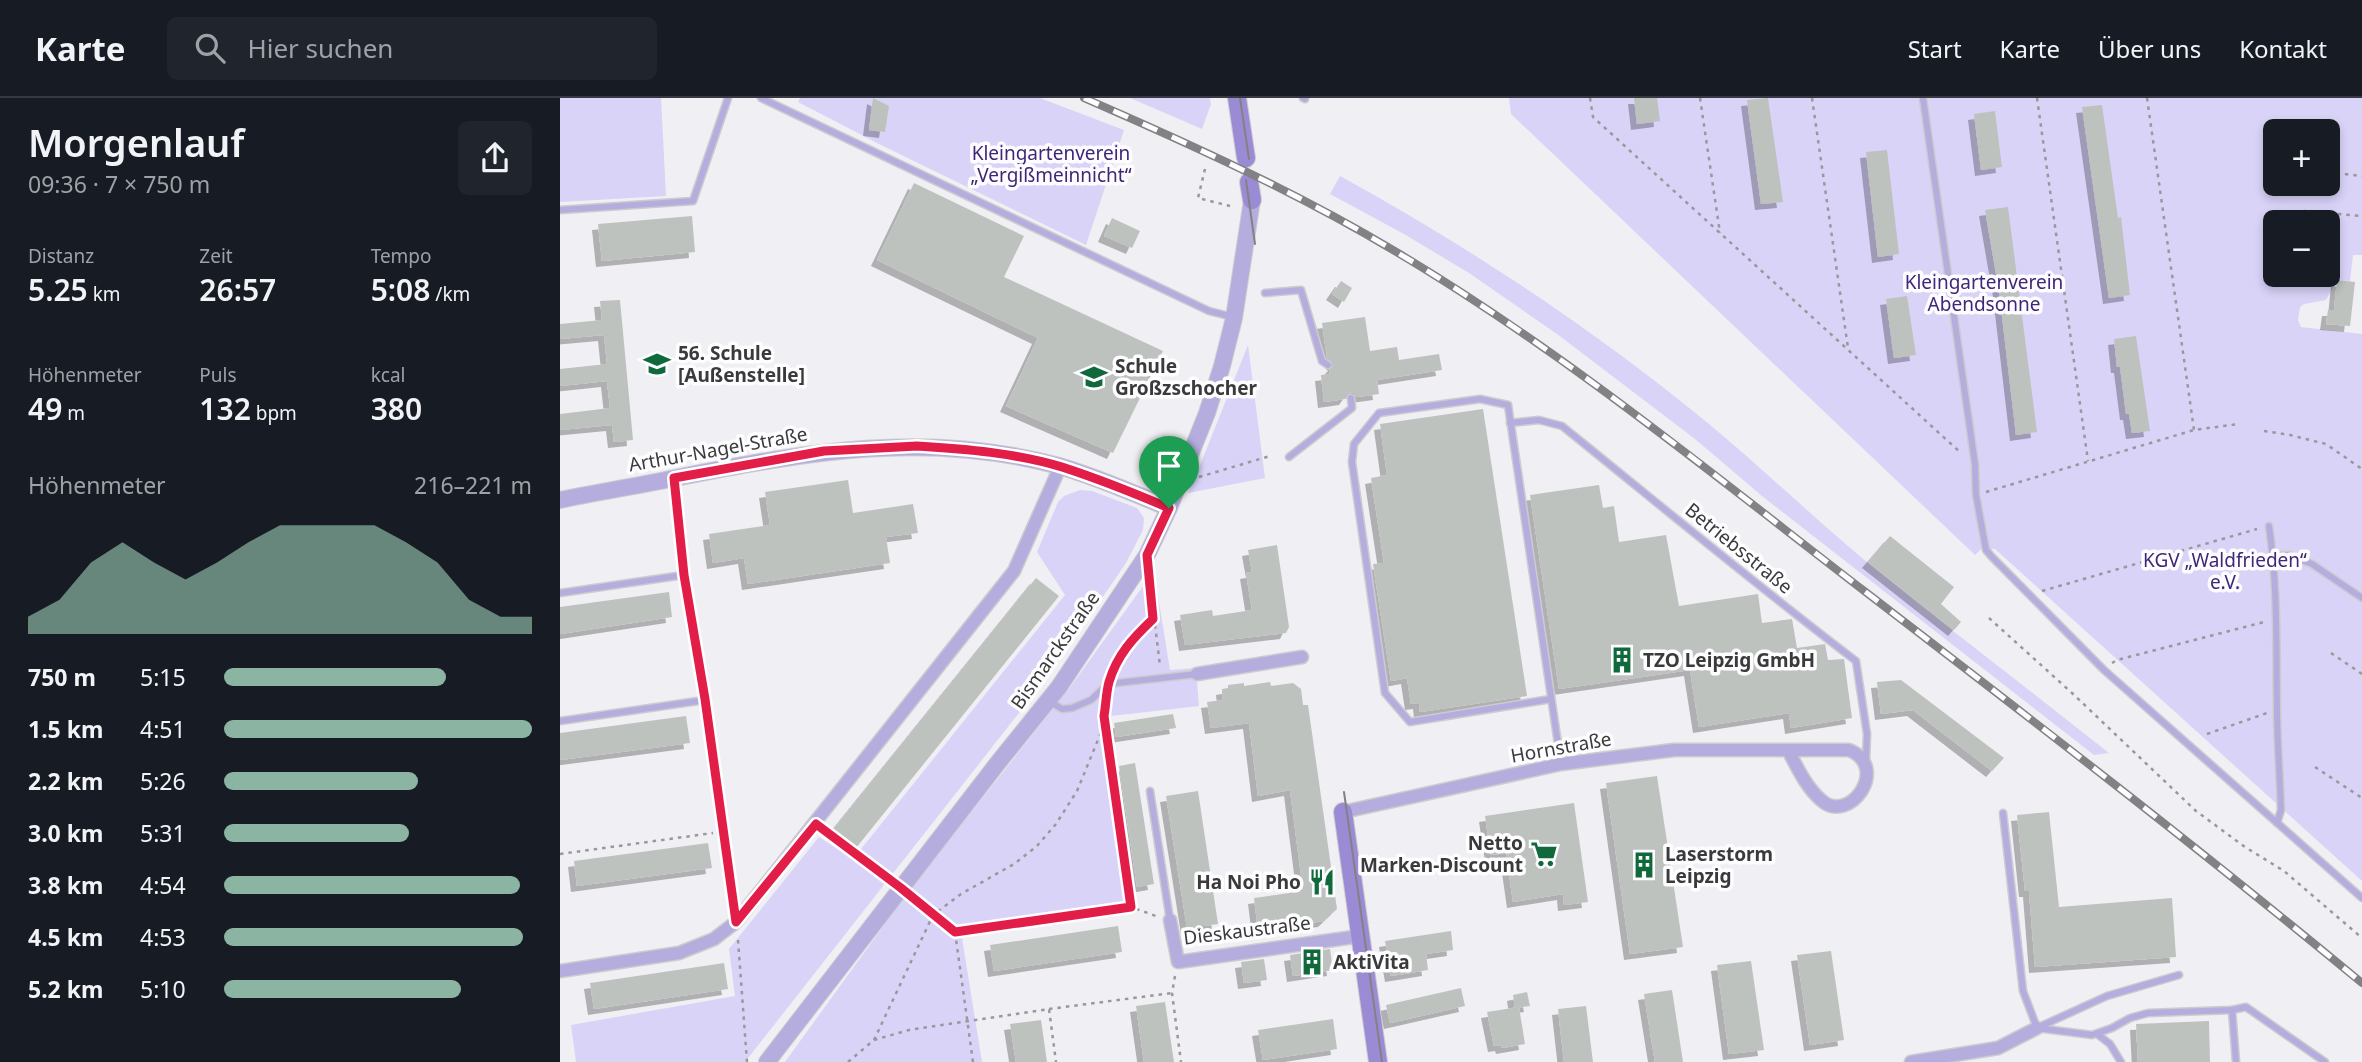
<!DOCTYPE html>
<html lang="de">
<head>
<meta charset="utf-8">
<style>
	body { margin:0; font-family:"Noto Sans",sans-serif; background:#20242c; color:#f1f3f6; height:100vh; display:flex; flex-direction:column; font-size:26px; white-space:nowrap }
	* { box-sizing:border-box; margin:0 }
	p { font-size:23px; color:#9ea1a6 }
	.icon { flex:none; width:38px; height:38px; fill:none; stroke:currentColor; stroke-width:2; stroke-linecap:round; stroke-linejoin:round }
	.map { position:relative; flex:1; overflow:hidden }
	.drawer { display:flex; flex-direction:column; background:#171b24; width:560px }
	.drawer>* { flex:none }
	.controls { position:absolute; left:1703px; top:21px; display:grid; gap:14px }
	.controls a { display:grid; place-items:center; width:77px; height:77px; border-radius:10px; background:#171b24; box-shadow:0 4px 10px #0003; font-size:35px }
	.pin { position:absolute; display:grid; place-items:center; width:60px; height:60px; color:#fff; margin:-72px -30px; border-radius:50% 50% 50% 0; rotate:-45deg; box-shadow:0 0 7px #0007 }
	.pin .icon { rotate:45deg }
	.round { display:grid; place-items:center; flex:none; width:74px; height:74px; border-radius:10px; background:#20242c }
	.overview { display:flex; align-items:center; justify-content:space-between; height:119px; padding:0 28px }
	h1 { font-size:38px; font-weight:600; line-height:52px }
	.metrics { display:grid; grid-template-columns:repeat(3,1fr); gap:10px; height:119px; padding:7px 28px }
	.metrics div { display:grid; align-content:center }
	.metrics b { font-size:30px; font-weight:600 }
	.metrics small { font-size:19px; font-weight:400 }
	.metrics p { font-size:19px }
	.chart { height:196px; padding:14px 28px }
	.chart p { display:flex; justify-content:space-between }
	.chart svg { width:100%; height:126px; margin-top:7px; fill:#8bb5a2; opacity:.7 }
	ul { padding:0 28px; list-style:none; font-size:23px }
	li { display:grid; grid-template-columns:112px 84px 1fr; align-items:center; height:52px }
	li i { height:18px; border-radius:9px; background:#8bb5a2 }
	header { display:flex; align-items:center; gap:42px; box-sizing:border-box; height:98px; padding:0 35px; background:#171b24; border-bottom:2px solid #363941 }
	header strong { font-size:33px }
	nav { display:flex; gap:38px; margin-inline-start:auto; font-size:24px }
	.search { width:490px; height:63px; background:#20242c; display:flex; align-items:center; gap:18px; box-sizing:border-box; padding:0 24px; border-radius:10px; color:#9ea1a6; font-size:26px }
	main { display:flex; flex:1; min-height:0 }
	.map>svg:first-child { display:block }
</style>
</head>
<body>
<header>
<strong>Karte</strong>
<div class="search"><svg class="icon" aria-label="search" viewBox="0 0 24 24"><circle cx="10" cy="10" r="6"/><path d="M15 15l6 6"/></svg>Hier suchen</div>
<nav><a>Start</a><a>Karte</a><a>Über uns</a><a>Kontakt</a></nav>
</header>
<main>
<section class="drawer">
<div class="overview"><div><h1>Morgenlauf</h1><p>09:36 · 7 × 750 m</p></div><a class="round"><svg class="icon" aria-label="share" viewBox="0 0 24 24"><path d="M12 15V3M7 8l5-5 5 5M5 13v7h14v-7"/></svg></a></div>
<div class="metrics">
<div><p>Distanz</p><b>5.25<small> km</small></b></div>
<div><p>Zeit</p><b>26:57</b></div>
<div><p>Tempo</p><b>5:08<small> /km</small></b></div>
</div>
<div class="metrics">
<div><p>Höhenmeter</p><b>49<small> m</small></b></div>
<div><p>Puls</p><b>132<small> bpm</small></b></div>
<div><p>kcal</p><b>380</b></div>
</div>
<div class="chart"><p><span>Höhenmeter</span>216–221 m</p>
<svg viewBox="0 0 160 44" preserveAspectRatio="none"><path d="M0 44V38L10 32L20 19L30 12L40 19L50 25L60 19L70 12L80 6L90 6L100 6L110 6L120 12L130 19L140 32L150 38L160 38V44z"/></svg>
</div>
<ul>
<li><b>750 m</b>5:15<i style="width:72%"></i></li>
<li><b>1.5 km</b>4:51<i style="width:100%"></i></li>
<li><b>2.2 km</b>5:26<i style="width:63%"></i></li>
<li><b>3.0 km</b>5:31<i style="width:60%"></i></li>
<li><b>3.8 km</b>4:54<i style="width:96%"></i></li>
<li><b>4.5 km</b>4:53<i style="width:97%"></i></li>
<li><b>5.2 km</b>5:10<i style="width:77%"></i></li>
</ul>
</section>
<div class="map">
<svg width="1802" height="964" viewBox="0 0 1802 964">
	<defs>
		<filter id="shadow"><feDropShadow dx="-6" dy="6" stdDeviation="0" flood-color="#0004"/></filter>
	</defs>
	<rect width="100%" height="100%" fill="#f0eff3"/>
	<g fill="#d9d3f8" fill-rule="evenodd">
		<path d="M0 0H101L106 98 0 104Z"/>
		<path d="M240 0H480L564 32 526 147 321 47 238 4Z"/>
		<path d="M570 0H650L651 6 642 31Z"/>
		<path d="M949 0H1802V157H1793L1790 183 1777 182 1766 202 1744 206 1740 209 1738 222 1741 229 1802 236V783L1435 451H1421L1415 457 951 16ZM1715 33H1768V86H1715ZM1715 124H1768V177H1715Z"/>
		<path d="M780 78C911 150 1033 231 1149 326 1203 371 1254 420 1308 465 1387 530 1469 591 1549 655L1534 657 1202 398 1135 341 997 236 909 175 844 136 770 96Z"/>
		<path d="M688 247 705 380 628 395 635 380Z"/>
		<path d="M520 392 532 393 577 410 584 420 583 432 566 465 542 500 473 597 185 964H16L11 927 175 898 169 851 259 739 293 761 505 497 477 454 498 404 504 398Z"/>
		<path d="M594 473 610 572 636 570 639 608 551 618 571 809 402 840 422 964H225L348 794 511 588Z"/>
	</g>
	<g fill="#bec2bf" filter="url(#shadow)">
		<path d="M313 0 329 8 325 34 309 32Z"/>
		<path d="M1074 0H1097L1100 23 1077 26Z"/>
		<path d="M1208 0 1223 104 1201 106 1187 2Z"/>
		<path d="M1542 7 1558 120 1561 119 1570 197 1549 200 1522 9Z"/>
		<path d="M1435 13 1442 69 1421 72 1414 16Z"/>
		<path d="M1327 52 1339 156 1318 159 1306 54Z"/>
		<path d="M354 85 464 138 444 179 603 253 553 355 446 308 478 240 317 162Z"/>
		<path d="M1448 109 1477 334 1456 337 1439 193 1425 112Z"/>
		<path d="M132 118 135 154 42 163 38 126Z"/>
		<path d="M552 120 580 133 572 150 544 138Z"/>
		<path d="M1777 182 1795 184 1790 228 1766 226 1768 212H1774Z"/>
		<path d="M781 183 792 190 784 204 772 196Z"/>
		<path d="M1347 198 1356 257 1334 260 1326 201Z"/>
		<path d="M60 202 73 342 54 344 52 327 0 332V316L50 310 47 283 0 288V271L47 266 44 237 0 241V226L42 222 40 203Z"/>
		<path d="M805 219 810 253 837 249 839 262 879 256 882 272 817 282 819 296 797 299 794 295 790 294 785 301 764 304 761 277 770 276 769 272 774 267 767 260 762 225Z"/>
		<path d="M1576 238 1590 333 1572 335 1569 316H1566L1560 269H1557L1554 241Z"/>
		<path d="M923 311 967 598 860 614 859 605 851 606 847 580 831 583 813 466 824 465 811 380 827 377 820 326Z"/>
		<path d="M288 382 293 415 353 406 358 435 326 439 330 465 188 486 184 460 153 465 149 436 210 427 205 394Z"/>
		<path d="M1039 387 1043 410 1054 408 1059 444 1106 437 1119 508 1198 496 1202 525 1232 521 1237 550 1265 546 1268 562 1284 561 1292 620 1231 630 1229 615 1139 629 1130 572 999 591 970 397Z"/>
		<path d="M1330 438 1394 489 1381 506 1401 524 1394 532 1308 464Z"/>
		<path d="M717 447 729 529 726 535 625 547 620 517 652 512 653 518 692 512 686 475 692 474 688 452Z"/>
		<path d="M476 480 499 498 296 750 273 732Z"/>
		<path d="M109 494 112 519 0 536V509Z"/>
		<path d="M1341 582 1444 660 1432 673 1353 612 1321 616 1317 584Z"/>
		<path d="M710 584 711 588 733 585 741 591 743 607H748L777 811 764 823 698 832 694 800 743 793 730 692 698 698 689 625 651 630 647 604 663 602 662 591 668 590V587L684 585V588Z"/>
		<path d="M613 616 616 630 556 639 554 625Z"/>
		<path d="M126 618 130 645 0 662V635Z"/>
		<path d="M575 665 594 786 577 789 559 668Z"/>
		<path d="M1097 678 1123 849 1070 856 1046 685Z"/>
		<path d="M638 693 658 826 627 830 606 698Z"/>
		<path d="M1014 705 1028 804 1004 807 1003 796 953 804 946 755 931 757 925 718Z"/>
		<path d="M1489 714 1499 809 1612 800 1616 859 1475 869 1469 793H1465L1457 717Z"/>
		<path d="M148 745 152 770 17 788 14 763Z"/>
		<path d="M558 828 562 854 434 873 430 847Z"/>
		<path d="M891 833 893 852 866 856 868 872 831 878 825 843Z"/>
		<path d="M770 851 773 872 733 878 730 857Z"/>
		<path d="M1271 853 1284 942 1250 947 1237 857Z"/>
		<path d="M704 861 707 882 684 885 681 864Z"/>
		<path d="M1191 863 1204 952 1169 956 1157 867Z"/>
		<path d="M164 865 168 891 34 911 30 885Z"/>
		<path d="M901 890 905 908 830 925 826 907Z"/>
		<path d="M1112 892 1123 964H1095L1084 896Z"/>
		<path d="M967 894 970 908 955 910 953 897Z"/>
		<path d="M605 904 614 964H584L576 908Z"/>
		<path d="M1026 908 1033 964H1004L998 911Z"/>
		<path d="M959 909 965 946 942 950 941 947 934 948 927 914Z"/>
		<path d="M773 921 777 951 703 962 698 932Z"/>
		<path d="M481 922 487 964H456L450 926Z"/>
		<path d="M1649 923 1650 964H1578L1576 926Z"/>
	</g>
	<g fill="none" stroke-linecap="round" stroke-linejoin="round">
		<g stroke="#cccbce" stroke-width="9">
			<g id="service">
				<path d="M201 0 649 213 673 219"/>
				<path d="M743 0 745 1"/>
				<path d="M1363 0 1415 366 1416 397 1426 452 1432 459 1544 572 1802 800"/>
				<path d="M0 112 133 103 168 0"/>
				<path d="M705 195 741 192 762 263 768 267"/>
				<path d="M950 325 979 322 1002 328C1100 407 1196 487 1296 563L1307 636 1306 662"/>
				<path d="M729 359 792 310 791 300"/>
				<path d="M114 383 124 477 145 602 176 822"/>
				<path d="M1709 428C1718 489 1716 549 1717 610 1717 644 1720 678 1721 712L1717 725"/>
				<path d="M1714 458 1729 457 1752 466 1802 500"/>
				<path d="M0 495 124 477"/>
				<path d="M991 601 850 624 825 595 792 364 794 346 819 315 920 301 948 307 1001 666"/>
				<path d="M489 603 502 611 512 610 531 602 548 586 637 576"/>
				<path d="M0 623 145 602"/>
				<path d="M590 693 610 822"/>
				<path d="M1443 715 1463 893 1477 930"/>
				<path d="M1672 912 1686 909 1765 964"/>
				<path d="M1479 929 1547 898 1619 877"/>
				<path d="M1477 930 1532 937 1552 930 1570 920 1588 915 1672 912 1676 964"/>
				<path d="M1537 936 1550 946 1561 964"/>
			</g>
		</g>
		<g stroke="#cccbce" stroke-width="15">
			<g id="minor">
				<path d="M637 576 742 559"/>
				<path d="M783 714 1001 666 1114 652H1289C1331 669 1289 728 1261 702 1246 689 1237 669 1228 652"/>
				<path d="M610 822 618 864 801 838"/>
				<path d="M0 873 119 855 154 841 176 824 454 473 500 369"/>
				<path d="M1351 964 1438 950 1477 930"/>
			</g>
		</g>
		<g stroke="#cccbce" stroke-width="18">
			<g id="tertiary">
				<path d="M0 402C38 394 77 388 115 380 247 354 366 332 499 368 537 379 573 395 609 410"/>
				<path d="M207 964 437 666 499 589 587 457 609 410 647 315 662 268 674 220 692 102"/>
			</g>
		</g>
		<g stroke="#cccbce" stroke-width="20">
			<g id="secondary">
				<path d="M677 0 686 60"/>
				<path d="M689 84 692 102"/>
				<path d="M783 714 818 964"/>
			</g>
		</g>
		<g stroke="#99989b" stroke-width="2.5" stroke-dasharray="3.5 5" stroke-linecap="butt">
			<path d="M1030 0 1033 19 1401 355"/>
			<path d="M1140 0 1160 135"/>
			<path d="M1252 0 1288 250"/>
			<path d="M1477 0 1528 363"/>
			<path d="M1587 0 1634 332"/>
			<path d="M1713 69 1715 70"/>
			<path d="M645 71 638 100 670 108"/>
			<path d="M1768 74 1802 78"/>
			<path d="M1744 113 1802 118"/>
			<path d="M1704 333 1730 337 1766 346 1802 371"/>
			<path d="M639 379 710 358"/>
			<path d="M1426 394 1634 332 1678 326"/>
			<path d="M590 485 600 568"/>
			<path d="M1482 493 1697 431"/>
			<path d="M1429 520 1512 595 1636 713 1685 749 1724 773 1802 840"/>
			<path d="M1771 555 1802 576"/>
			<path d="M1552 565 1557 562 1704 524"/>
			<path d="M553 573C562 551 576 537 593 521"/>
			<path d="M545 621 571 808"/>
			<path d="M1647 636 1707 615"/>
			<path d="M1755 669 1802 700"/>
			<path d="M267 734 328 780"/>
			<path d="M0 756 153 735"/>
			<path d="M353 800 394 833"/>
			<path d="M178 842 187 964"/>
			<path d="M615 878 612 895 621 964"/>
			<path d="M489 911 612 895"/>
			<path d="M314 942 349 932 489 911 496 964"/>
			<path d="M288 964 314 942 373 817 401 796 454 766 477 748 496 726 517 693 542 632 546 603"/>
			<path d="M413 964 395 834 571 809 596 818"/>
		</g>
		<use href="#service" stroke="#b6addf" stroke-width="6"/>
		<use href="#minor" stroke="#b6addf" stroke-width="12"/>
		<use href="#tertiary" stroke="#b6addf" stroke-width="16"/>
		<use href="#secondary" stroke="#9b8bd5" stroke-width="18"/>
		<g stroke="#828183" stroke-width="2">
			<path d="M680 0 689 61"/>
			<path d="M686 82 695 146"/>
			<path d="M784 694 822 964"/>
		</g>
		<g stroke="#828183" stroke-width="8">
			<path id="rail" d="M524 0C630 46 734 93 833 152 999 250 1151 375 1303 492 1471 621 1639 750 1802 885"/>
		</g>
		<use href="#rail" stroke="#fdfdff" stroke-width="5" stroke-dasharray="16" stroke-linecap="butt"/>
	</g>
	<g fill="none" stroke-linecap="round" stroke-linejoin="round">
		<g stroke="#fff" stroke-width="14">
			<path id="route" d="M357 348C406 351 456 355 502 369 539 381 574 395 609 410L587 457 593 521C573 540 557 557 549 584 546 595 546 607 544 618L571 809 395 834 341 790 256 726 176 824 145 601 124 477 114 380 264 353Z"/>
		</g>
		<use href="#route" stroke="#e11d48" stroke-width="9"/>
	</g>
	<defs>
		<g id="school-bare" transform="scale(2.1)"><path d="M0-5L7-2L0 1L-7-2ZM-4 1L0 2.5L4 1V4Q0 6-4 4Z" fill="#0f693b" stroke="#fdfdff" stroke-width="2.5" paint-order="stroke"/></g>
		<g id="building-bare" transform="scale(2.1)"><path d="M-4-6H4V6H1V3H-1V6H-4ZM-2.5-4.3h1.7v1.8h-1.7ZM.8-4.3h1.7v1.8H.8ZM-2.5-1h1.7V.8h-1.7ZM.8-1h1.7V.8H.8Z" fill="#0f693b" stroke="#fdfdff" stroke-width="2.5" paint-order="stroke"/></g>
		<g id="supermarket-bare" transform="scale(2.1)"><path d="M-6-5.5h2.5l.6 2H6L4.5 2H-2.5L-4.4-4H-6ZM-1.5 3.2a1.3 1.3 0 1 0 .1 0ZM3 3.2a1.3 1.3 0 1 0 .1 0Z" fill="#0f693b" stroke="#fdfdff" stroke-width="2.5" paint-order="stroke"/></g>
		<g id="restaurant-bare" transform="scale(2.1)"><path d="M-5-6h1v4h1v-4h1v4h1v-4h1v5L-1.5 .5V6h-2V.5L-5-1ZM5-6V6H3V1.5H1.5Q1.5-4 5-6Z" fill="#0f693b" stroke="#fdfdff" stroke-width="2.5" paint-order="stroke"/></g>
	</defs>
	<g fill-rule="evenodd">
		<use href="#school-bare" x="97" y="266"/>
		<use href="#school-bare" x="534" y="279"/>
		<use href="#building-bare" x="1062" y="562"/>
		<use href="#supermarket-bare" x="984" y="756"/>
		<use href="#building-bare" x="1084" y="767"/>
		<use href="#restaurant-bare" x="762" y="784"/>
		<use href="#building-bare" x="752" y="864"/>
	</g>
	<g text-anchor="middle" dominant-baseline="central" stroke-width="7" stroke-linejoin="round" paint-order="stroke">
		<g font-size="19" fill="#402676" stroke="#fdfdff">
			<text x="491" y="55">Kleingartenverein<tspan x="491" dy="22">„Vergißmeinnicht“</tspan></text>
			<text x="1424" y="184">Kleingartenverein<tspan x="1424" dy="22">Abendsonne</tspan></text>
			<text x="1665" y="462">KGV „Waldfrieden“<tspan x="1665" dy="22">e.V.</tspan></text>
		</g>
		<g font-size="19" font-weight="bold" fill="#3a3a3b" stroke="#fdfdff" text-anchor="start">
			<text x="118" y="255">56. Schule<tspan x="118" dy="22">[Außenstelle]</tspan></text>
			<text x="555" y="268">Schule<tspan x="555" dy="22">Großzschocher</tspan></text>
			<text x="1083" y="562">TZO Leipzig GmbH</text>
			<text x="963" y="745" text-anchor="end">Netto<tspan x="963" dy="22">Marken-Discount</tspan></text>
			<text x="1105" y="756">Laserstorm<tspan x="1105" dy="22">Leipzig</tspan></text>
			<text x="741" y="784" text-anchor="end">Ha Noi Pho</text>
			<text x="773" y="864">AktiVita</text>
		</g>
		<g font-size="19" fill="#3a3a3b" stroke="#fdfdff">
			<text transform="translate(158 351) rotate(-10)">Arthur-Nagel-Straße</text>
			<text transform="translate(1179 450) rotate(39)">Betriebsstraße</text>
			<text transform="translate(495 552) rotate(-55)">Bismarckstraße</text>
			<text transform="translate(1001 649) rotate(-10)">Hornstraße</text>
			<text transform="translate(687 832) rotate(-7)">Dieskaustraße</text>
		</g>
	</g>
</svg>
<div class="controls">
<a>+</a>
<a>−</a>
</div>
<div class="pin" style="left:609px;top:410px;background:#1e9e55"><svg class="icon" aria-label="arrive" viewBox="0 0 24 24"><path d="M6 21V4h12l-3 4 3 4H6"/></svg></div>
</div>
</main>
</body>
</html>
